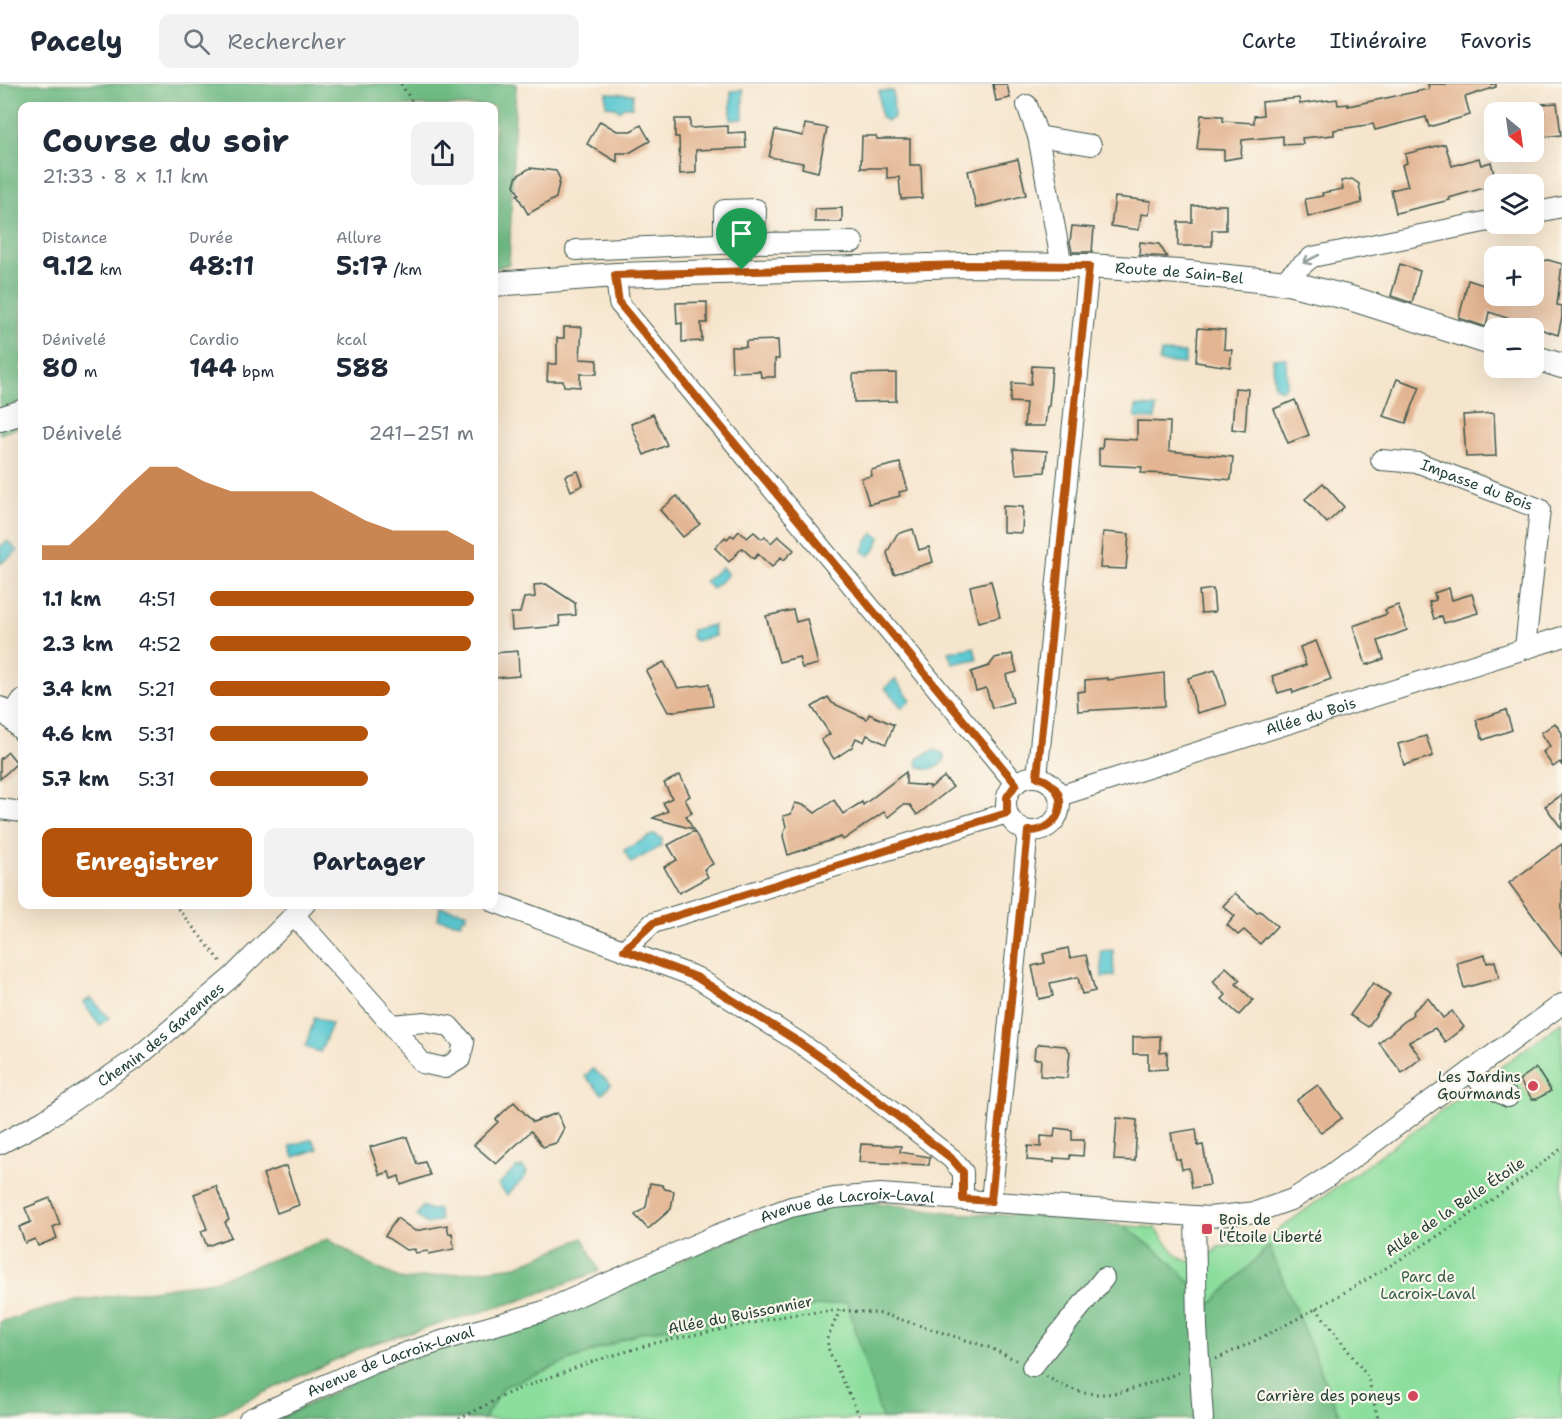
<!DOCTYPE html>
<html lang="fr">
<head>
<meta charset="utf-8">
<style>
	body { margin:0; font-family:"Shantell Sans",sans-serif; background:#f2f2f3; color:#1f2937; height:100vh; display:flex; flex-direction:column; font-size:22px; white-space:nowrap }
	* { box-sizing:border-box; margin:0 }
	p { font-size:20px; color:#747a83 }
	.icon { flex:none; width:33px; height:33px; fill:none; stroke:currentColor; stroke-width:2; stroke-linecap:round; stroke-linejoin:round }
	.map { position:relative; flex:1; overflow:hidden }
	.details { position:absolute; left:18px; top:18px; width:480px; height:807px; display:flex; flex-direction:column; background:#fff; border-radius:12px; box-shadow:0 6px 24px #0002 }
	.details>* { flex:none }
	.needle { width:39px; rotate:151deg }
	.fabs { position:absolute; left:1484px; top:18px; display:grid; gap:12px }
	.fabs a { display:grid; place-items:center; width:60px; height:60px; border-radius:12px; background:#fff; box-shadow:0 6px 24px #0002; font-size:30px }
	.pin { position:absolute; display:grid; place-items:center; width:51px; height:51px; color:#fff; margin:-62px -26px; border-radius:50% 50% 50% 0; rotate:-45deg; box-shadow:0 0 6px #0007 }
	.pin .icon { rotate:45deg }
	.round { display:grid; place-items:center; flex:none; width:63px; height:63px; border-radius:12px; background:#f2f2f3 }
	.overview { display:flex; align-items:center; justify-content:space-between; height:102px; padding:0 24px }
	h1 { font-size:33px; font-weight:700; line-height:45px }
	.stats { display:grid; grid-template-columns:repeat(3,1fr); gap:9px; height:102px; padding:6px 24px }
	.stats div { display:grid; align-content:center }
	.stats b { font-size:26px; font-weight:700 }
	.stats small { font-size:16px; font-weight:400 }
	.stats p { font-size:16px }
	.chart { height:168px; padding:12px 24px }
	.chart p { display:flex; justify-content:space-between }
	.chart svg { width:100%; height:108px; margin-top:6px; fill:#b45309; opacity:.7 }
	.primary-button { display:flex; gap:12px; margin-top:auto; padding:12px 24px }
	.primary-button a { flex:1; height:69px; border-radius:12px; background:#b45309; color:#fff; font-size:24px; font-weight:700; line-height:69px; text-align:center }
	.primary-button a+a { background:#f2f2f3; color:#1f2937 }
	ul { padding:0 24px; list-style:none; font-size:20px }
	li { display:grid; grid-template-columns:96px 72px 1fr; align-items:center; height:45px }
	li i { height:15px; border-radius:8px; background:#b45309 }
	header { display:flex; align-items:center; gap:36px; box-sizing:border-box; height:84px; padding:0 30px; background:#fff; border-bottom:2px solid #e0e1e3 }
	header strong { font-size:28px }
	nav { display:flex; gap:33px; margin-inline-start:auto; font-size:21px }
	.search { width:420px; height:54px; background:#f2f2f3; display:flex; align-items:center; gap:15px; box-sizing:border-box; padding:0 21px; border-radius:12px; color:#747a83; font-size:22px }
	.map>svg:first-child { display:block }
</style>
</head>
<body>
<header>
<strong>Pacely</strong>
<div class="search"><svg class="icon" aria-label="search" viewBox="0 0 24 24"><circle cx="10" cy="10" r="6"/><path d="M15 15l6 6"/></svg>Rechercher</div>
<nav><a>Carte</a><a>Itinéraire</a><a>Favoris</a></nav>
</header>
<div class="map">
<svg width="1562" height="1335" viewBox="0 0 1562 1335">
	<rect width="100%" height="100%" fill="#fbf7ec"/>
	<filter id="ink" filterUnits="userSpaceOnUse"><feTurbulence type="fractalNoise" baseFrequency=".0167" numOctaves="2"/><feDisplacementMap in="SourceGraphic" scale="12" xChannelSelector="R" yChannelSelector="G"/><feConvolveMatrix kernelMatrix="1 2 1 2 8 2 1 2 1" color-interpolation-filters="sRGB"/></filter>
	<filter id="wash" filterUnits="userSpaceOnUse"><feTurbulence type="fractalNoise" baseFrequency=".008" numOctaves="4" result="noise"/><feDisplacementMap in="SourceGraphic" scale="24" xChannelSelector="R" yChannelSelector="G"/><feGaussianBlur stdDeviation="1.35" result="paint"/><feColorMatrix in="noise" values="0 0 0 0 0 0 0 0 0 0 0 0 0 0 0 0 0 1.4 0 .05"/><feComposite in="paint" operator="in"/></filter>
	<g filter="url(#wash)">
		<rect width="100%" height="100%" fill="#f6e5cd"/>
		<path fill="#8cde9e" stroke="#568e69" stroke-width="1.5" d="M1562 938V1335H274L402 1280 547 1240 874 1123 1155 1144C1163 1153 1171 1166 1180 1173 1192 1183 1210 1173 1218 1163L1263 1157Z"/>
		<g fill="#71bd85" stroke="#487d5c" stroke-width="1.5">
			<path d="M0 0H516L509 180 494 185V22H22V342L0 350Z"/>
			<path d="M863 1117 962 1130 1029 1131 1125 1142 1171 1178 1211 1220 1269 1162 1341 1335H882L847 1218 642 1248 503 1303 484 1335H278L409 1272 532 1242 662 1184 801 1127Z"/>
			<path d="M583 1154 599 1187 518 1217 365 1262 207 1335H0V1238L70 1218 214 1197 328 1155 368 1180 404 1196 517 1182Z"/>
		</g>
		<g fill="#5cc9d1" stroke="#3e8382" stroke-width="1.5">
			<path d="M743 6V35L731 36V7Z"/>
			<path d="M879 7H893L894 33 887 37 881 33Z"/>
			<path d="M606 9 633 10 632 23H624L619 27 615 23 606 22Z"/>
			<path d="M1161 268 1185 269V280L1159 278Z"/>
			<path d="M1286 274 1287 301 1281 306 1274 301 1273 274Z"/>
			<path d="M1136 322 1156 323 1155 335 1135 334Z"/>
			<path d="M873 449 880 453C878 461 875 467 869 472L863 467 867 457Z"/>
			<path d="M8 457 18 467 0 480V463Z"/>
			<path d="M722 483 728 491 712 505 705 497Z"/>
			<path d="M713 541 715 552 695 557 691 552 692 546Z"/>
			<path d="M974 563 977 575 953 580 948 568Z"/>
			<path d="M895 595 911 616 902 624 885 604Z"/>
			<path d="M934 666 943 669 945 675C939 684 924 690 917 680L918 674Z"/>
			<path d="M654 750 662 755 661 762 631 779 624 766Z"/>
			<path d="M440 823 467 828 466 833 462 835 461 839 438 835Z"/>
			<path d="M1113 866 1114 892 1102 893 1101 867Z"/>
			<path d="M91 914 109 934 100 941 83 919Z"/>
			<path d="M315 933 332 940 320 968 305 963Z"/>
			<path d="M593 985 611 1000 602 1010 585 992Z"/>
			<path d="M312 1055 318 1065 294 1073 290 1062Z"/>
			<path d="M522 1082 527 1088 525 1091 526 1092 507 1111 498 1101 517 1083 519 1085Z"/>
			<path d="M423 1122 430 1126 438 1125 440 1137 427 1140 416 1132Z"/>
		</g>
		<g id="blocks">
			<g fill="#e3b592">
				<path d="M993 0H1007L1010 14 996 17Z"/>
				<path d="M1428 0H1496V3L1465 13 1470 31 1429 43 1426 33 1375 46 1373 40 1334 46V51L1302 54 1303 60 1283 61V52L1242 56 1241 73 1224 76V66L1197 65 1201 31 1223 32V37L1254 39V32L1263 31 1262 18 1299 14 1300 20 1337 15 1338 21 1348 20V22L1429 5Z"/>
				<path d="M1557 19 1561 51 1533 54V33L1544 31 1542 20Z"/>
				<path d="M675 35H690V44L728 42V49L745 48 746 64 696 66V89L680 90 679 53H675Z"/>
				<path d="M600 37 617 47H631L641 41 650 57 629 69H617V78L587 60Z"/>
				<path d="M805 40 827 44 818 88 802 84 803 79 769 73 775 46 803 52Z"/>
				<path d="M862 52H876L877 55H910V81H921L922 114 901 115 899 93 887 94V84H861Z"/>
				<path d="M1445 60 1452 82 1479 74 1481 81 1491 78 1496 98 1487 100V103L1449 114 1450 116 1396 129 1391 106 1408 102 1402 81 1407 79 1405 70Z"/>
				<path d="M1018 75 1026 111 976 124 968 87Z"/>
				<path d="M530 84 556 87 560 95 556 114 528 130 517 111 519 110 514 101 517 92Z"/>
				<path d="M1352 95 1359 100 1362 119 1308 133 1305 115 1323 112 1322 109 1343 105 1341 97Z"/>
				<path d="M1115 113 1151 117 1149 131 1141 130 1139 146 1111 142Z"/>
				<path d="M1210 121H1226V146H1212V162H1178V138H1192V122Z"/>
				<path d="M842 124V138H815V125Z"/>
				<path d="M1072 142 1094 144 1092 168H1072L1070 158Z"/>
				<path d="M1140 158 1159 160 1167 173 1139 171Z"/>
				<path d="M1548 176 1562 180 1557 221 1562 222V233L1558 251 1489 228 1486 243 1459 234 1468 196 1490 203 1489 210 1533 220V178Z"/>
				<path d="M1400 180 1420 187 1412 219 1391 212Z"/>
				<path d="M707 218V239H701L702 257 682 258V239L677 240 676 219Z"/>
				<path d="M564 243H582L580 275 597 276V290H580V303L564 302 563 297H547L548 280H557V254H564Z"/>
				<path d="M1198 244 1225 246 1224 265 1232 266 1230 283 1196 278Z"/>
				<path d="M778 256 779 275H775V293H761L760 287 732 288 731 263H746V257Z"/>
				<path d="M1032 282 1052 283 1049 322 1047 323 1045 342H1024L1026 319 1010 318 1012 299 1031 300Z"/>
				<path d="M896 289V317L854 318 853 290Z"/>
				<path d="M1397 295 1420 303 1406 339 1383 332Z"/>
				<path d="M1235 304 1248 305 1245 347 1232 345Z"/>
				<path d="M1295 316 1309 351 1288 359 1274 325Z"/>
				<path d="M1494 329 1496 372 1466 373 1463 331Z"/>
				<path d="M653 330 667 361 644 371 631 340Z"/>
				<path d="M1137 337 1170 338 1169 367 1233 373 1231 396 1177 390 1141 389 1142 383 1099 381V364L1102 365 1103 354 1137 356Z"/>
				<path d="M1013 365 1047 367 1045 388 1016 390Z"/>
				<path d="M900 379 908 406 899 408 900 412 869 420 861 394 872 392 871 386Z"/>
				<path d="M578 387 583 401 571 407 565 392Z"/>
				<path d="M1323 399 1344 423 1327 439 1305 415Z"/>
				<path d="M677 412 700 440 683 453 660 426Z"/>
				<path d="M1003 422 1023 423 1022 449 1003 448Z"/>
				<path d="M913 445 919 466 929 463 933 478 894 490 887 469 897 450Z"/>
				<path d="M739 447 747 454 754 448 762 455 765 452 771 459 778 452 794 466 784 476 781 473 772 483 758 470 754 475 742 464 729 478 715 464 725 453 727 455 731 451 734 453Z"/>
				<path d="M1103 448 1129 450 1126 485 1100 484Z"/>
				<path d="M991 497 1000 533 978 538 970 502Z"/>
				<path d="M546 500 575 519 576 531 559 532 560 542 512 546 511 529H520L524 514 535 513 534 501Z"/>
				<path d="M1449 504 1452 516 1472 510 1478 529 1444 539 1442 532 1434 535 1429 518 1436 516 1434 509Z"/>
				<path d="M1213 505 1215 528 1201 529 1199 507Z"/>
				<path d="M1398 521 1407 546 1378 557 1384 575 1366 581 1353 542 1387 530 1385 526Z"/>
				<path d="M793 526 796 538 807 535 818 580 802 584 799 573 779 578 766 532Z"/>
				<path d="M1316 557 1331 595 1293 609 1292 605 1278 609 1272 592 1306 581 1300 563Z"/>
				<path d="M518 567 519 592 494 594V569Z"/>
				<path d="M1012 570 1017 588 1006 591 1013 618 992 624 986 604 976 607 971 588 989 582 995 574Z"/>
				<path d="M664 578 678 604 709 600 713 622 668 628 646 587Z"/>
				<path d="M1215 586 1226 621 1197 629 1188 594Z"/>
				<path d="M1164 589 1165 622 1078 627 1077 608 1085 607V596L1108 594V596Z"/>
				<path d="M828 613 832 619 867 635 869 630 894 641 886 660 867 651 864 658 856 654 852 663 834 675 821 656 830 650 812 623Z"/>
				<path d="M1506 626 1512 646 1483 656 1476 636Z"/>
				<path d="M1555 639 1562 649V682L1560 678 1553 683 1543 668 1550 662 1541 649Z"/>
				<path d="M1426 652 1433 672 1404 681 1398 660Z"/>
				<path d="M8 668 17 679 0 695V675Z"/>
				<path d="M906 688V700L930 702V704L944 693 953 703 917 731 910 721H903L888 733 884 728 843 756 841 753 788 771 783 752 786 742 783 732 791 730 795 719 806 722 815 729 834 716 843 730 862 718 863 721Z"/>
				<path d="M680 691 690 712 685 715 692 729 686 732 693 745 653 734 668 727 663 719 672 714 664 699Z"/>
				<path d="M1562 711V745L1545 722Z"/>
				<path d="M694 747 713 780 704 785 708 793 679 809 664 783 677 776 668 761Z"/>
				<path d="M1562 760V871L1509 799Z"/>
				<path d="M1235 809 1257 829 1260 827 1277 842 1260 860 1244 846 1238 851 1227 841 1235 832 1223 822Z"/>
				<path d="M1068 864 1070 874 1086 871 1095 907 1082 910 1078 893 1050 899 1053 912 1039 915 1032 882 1045 879 1043 870Z"/>
				<path d="M1485 871 1487 879 1495 877 1499 894 1464 904 1457 879Z"/>
				<path d="M1226 883 1240 896 1236 900 1253 916 1239 931 1222 915 1226 911 1213 898Z"/>
				<path d="M1373 899 1390 910 1368 943 1350 931Z"/>
				<path d="M1428 914 1443 934 1452 927 1464 943 1445 958 1435 944 1409 958 1421 974 1402 989 1379 959 1413 930 1412 928Z"/>
				<path d="M1160 952V969L1167 968V985L1148 986V970H1133V953Z"/>
				<path d="M1040 960 1065 962 1070 968 1067 994 1040 992 1041 975H1034L1035 964Z"/>
				<path d="M1536 984 1551 1007 1537 1015H1532L1519 996Z"/>
				<path d="M1318 1001 1342 1034 1321 1049 1297 1016Z"/>
				<path d="M514 1018 533 1038 557 1029 564 1044 556 1059 543 1063 531 1047 496 1080 474 1061 498 1038 496 1035Z"/>
				<path d="M1117 1034 1137 1036 1135 1077 1114 1076Z"/>
				<path d="M1055 1044 1072 1046V1056H1084L1083 1072 1070 1071V1075L1054 1074V1078L1027 1076 1028 1062 1041 1063V1052L1054 1053Z"/>
				<path d="M1196 1045 1198 1062 1203 1061 1210 1101 1192 1104 1189 1084 1182 1085 1180 1075H1176L1171 1049Z"/>
				<path d="M407 1053 417 1080 425 1078 430 1091 401 1101 399 1092 391 1095 389 1088 380 1091 370 1063Z"/>
				<path d="M861 1060 901 1062 900 1068 930 1073 929 1081 859 1078Z"/>
				<path d="M286 1082 299 1121 277 1129 263 1090Z"/>
				<path d="M650 1099 662 1101 665 1105 674 1107 671 1125 648 1145 635 1131 646 1123Z"/>
				<path d="M216 1102 229 1136 225 1138 231 1153 207 1162 201 1147 207 1145 194 1110Z"/>
				<path d="M50 1114 60 1140 53 1143 57 1154 38 1162 35 1155 25 1159 19 1143 31 1138 25 1124Z"/>
				<path d="M397 1134 415 1147 447 1141 449 1150 452 1149 454 1165 429 1170 428 1167 415 1169V1165L406 1166 385 1152Z"/>
			</g>
		</g>
	</g>
	<g filter="url(#ink)">
		<use href="#blocks" fill-opacity="0" stroke="#3f564b" stroke-width="1.5"/>
		<g fill="none" stroke-linecap="round" stroke-linejoin="round">
			<g stroke="#3f564b" stroke-width="22">
				<g id="minor">
					<path d="M1027 21 1038 52 1062 182"/>
					<path d="M1038 52 1091 61"/>
					<path d="M1533 129 1562 123"/>
					<path d="M724 159V126L756 125 755 158"/>
					<path d="M576 166 742 159 853 158"/>
					<path d="M616 191 619 219 1016 700"/>
					<path d="M1288 199 1290 191 1312 173 1494 136"/>
					<path id="s1" d="M1381 376 1419 379 1540 425 1525 564"/>
					<path d="M0 623 22 647"/>
					<path d="M10 634 22 616"/>
					<path d="M1037 693 1089 182"/>
					<circle cx="1033" cy="720" r="27"/>
					<path id="s2" d="M1059 712 1562 553"/>
					<path d="M0 725 22 728"/>
					<path d="M494 818 696 893 797 957 841 988 951 1074 963 1088V1115"/>
					<path d="M295 832 392 941 422 979 445 984 460 975 464 959 449 942 425 938 392 941"/>
					<path d="M624 866 653 839 1007 729"/>
					<path d="M1471 987 1480 998 1508 1013"/>
					<path id="s3" d="M0 1060 43 1037 138 973 233 892 305 820"/>
					<path d="M991 1117 1028 747"/>
					<path d="M1195 1132 1197 1243 1203 1335"/>
					<path d="M1032 1283 1104 1194"/>
					<path id="s4" d="M249 1335 374 1279 457 1252 544 1227 719 1150 791 1123 834 1114 880 1110 1209 1133 1256 1128 1293 1115 1326 1094 1562 920"/>
				</g>
			</g>
			<g stroke="#3f564b" stroke-width="26">
				<g id="major">
					<path id="s5" d="M494 200 616 191 964 181 1089 182 1179 188 1288 199 1350 214 1494 260"/>
					<path d="M1533 273 1562 282"/>
					<path d="M0 335 22 328"/>
				</g>
			</g>
			<g stroke="#3f564b" stroke-width="3" stroke-dasharray="1.5 4.5" stroke-linecap="butt">
				<path d="M401 0 415 22"/>
				<path d="M45 820 46 822"/>
				<path d="M174 820 222 879"/>
				<path d="M1316 1224 1368 1293 1378 1335"/>
				<path d="M840 1226 827 1255 829 1267 861 1335"/>
				<path d="M1216 1275C1265 1253 1311 1228 1357 1201 1428 1160 1497 1115 1562 1064"/>
				<path d="M1046 1292C1096 1325 1130 1306 1181 1288"/>
				<path d="M459 1335 511 1308 588 1279 655 1259 795 1230 840 1226 883 1230 988 1263 1016 1276"/>
			</g>
			<use href="#minor" stroke="#fff" stroke-width="20"/>
			<use href="#major" stroke="#fff" stroke-width="24"/>
		</g>
		<defs><path id="oneway-shaft" d="M-6 0H5M1.5-3L5.5 0L1.5 3" fill="none" stroke-width="1.6" stroke-linecap="round" stroke-linejoin="round" transform="scale(1.5)"/></defs>
		<use stroke="#8f9e9a" href="#oneway-shaft" transform="translate(1311 175) rotate(153)"/>
	</g>
	<g fill="none" stroke-linecap="round" stroke-linejoin="round" filter="url(#ink)">
		<g stroke="#fff" stroke-width="12">
			<path id="route" d="M964 181 1089 182 1037 693C1073 703 1065 748 1028 747L991 1117 963 1115V1088L951 1074 841 988 797 957 696 893 624 866 653 839 1007 729V713L1016 700 619 219 615 191Z"/>
		</g>
		<use href="#route" stroke="#b45309" stroke-width="8"/>
	</g>
	<g fill="#d1495b" stroke="#fbf7ec" stroke-width="2">
		<circle cx="1533" cy="1002" r="6"/>
		<rect x="1201" y="1139" width="12" height="12" rx="3"/>
		<circle cx="1413" cy="1312" r="6"/>
	</g>
	<g text-anchor="middle" dominant-baseline="central" stroke-width="4.5" stroke-linejoin="round" paint-order="stroke">
		<g font-size="15" fill="#1f3d34" stroke="#fbf7ec">
			<text stroke="none"><textPath href="#s5" startOffset="686">Route de Sain-Bel</textPath></text>
			<text stroke="none"><textPath href="#s1" startOffset="100">Impasse du Bois</textPath></text>
			<text stroke="none"><textPath href="#s2" startOffset="264">Allée du Bois</textPath></text>
			<text stroke="none"><textPath href="#s3" startOffset="195">Chemin des Garennes</textPath></text>
			<text transform="translate(1455 1123) rotate(-34)">Allée de la Belle Étoile</text>
			<text stroke="none"><textPath href="#s4" startOffset="639">Avenue de Lacroix-Laval</textPath></text>
			<text transform="translate(740 1231) rotate(-11)">Allée du Buissonnier</text>
			<text stroke="none"><textPath href="#s4" startOffset="153">Avenue de Lacroix-Laval</textPath></text>
		</g>
		<g font-size="15" fill="#1f3d34" stroke="#fbf7ec" text-anchor="end">
			<text x="1521" y="993">Les Jardins<tspan x="1521" dy="17">Gourmands</tspan></text>
			<text x="1219" y="1136" text-anchor="start">Bois de<tspan x="1219" dy="17">l'Étoile Liberté</tspan></text>
			<text x="1401" y="1312">Carrière des poneys</text>
		</g>
		<g font-size="15" fill="#355d49" stroke="#fbf7ec">
			<text x="1428" y="1193">Parc de<tspan x="1428" dy="17">Lacroix-Laval</tspan></text>
		</g>
	</g>
</svg>
<div class="fabs">
<a><svg class="needle" viewBox="-14 -14 28 28"><path d="M0-13l5 13h-10z" fill="#e53935"/><path d="M0 13l5-13h-10z" fill="#747a83"/></svg></a>
<a><svg class="icon" aria-label="layers" viewBox="0 0 24 24"><path d="M12 4l9 5-9 5-9-5zM3 14l9 5 9-5"/></svg></a>
<a>+</a>
<a>−</a>
</div>
<div class="pin" style="left:742px;top:186px;background:#1e9e55"><svg class="icon" aria-label="arrive" viewBox="0 0 24 24"><path d="M6 21V4h12l-3 4 3 4H6"/></svg></div>
<section class="details">
<div class="overview"><div><h1>Course du soir</h1><p>21:33 · 8 × 1.1 km</p></div><a class="round"><svg class="icon" aria-label="share" viewBox="0 0 24 24"><path d="M12 15V3M7 8l5-5 5 5M5 13v7h14v-7"/></svg></a></div>
<div class="stats">
<div><p>Distance</p><b>9.12<small> km</small></b></div>
<div><p>Durée</p><b>48:11</b></div>
<div><p>Allure</p><b>5:17<small> /km</small></b></div>
</div>
<div class="stats">
<div><p>Dénivelé</p><b>80<small> m</small></b></div>
<div><p>Cardio</p><b>144<small> bpm</small></b></div>
<div><p>kcal</p><b>588</b></div>
</div>
<div class="chart"><p><span>Dénivelé</span>241–251 m</p>
<svg viewBox="0 0 160 44" preserveAspectRatio="none"><path d="M0 44V38L10 38L20 28L30 16L40 6L50 6L60 12L70 16L80 16L90 16L100 16L110 22L120 28L130 32L140 32L150 32L160 38V44z"/></svg>
</div>
<ul>
<li><b>1.1 km</b>4:51<i style="width:100%"></i></li>
<li><b>2.3 km</b>4:52<i style="width:99%"></i></li>
<li><b>3.4 km</b>5:21<i style="width:68%"></i></li>
<li><b>4.6 km</b>5:31<i style="width:60%"></i></li>
<li><b>5.7 km</b>5:31<i style="width:60%"></i></li>
</ul>
<div class="primary-button"><a>Enregistrer</a><a>Partager</a></div>
</section>
</div>
</body>
</html>
